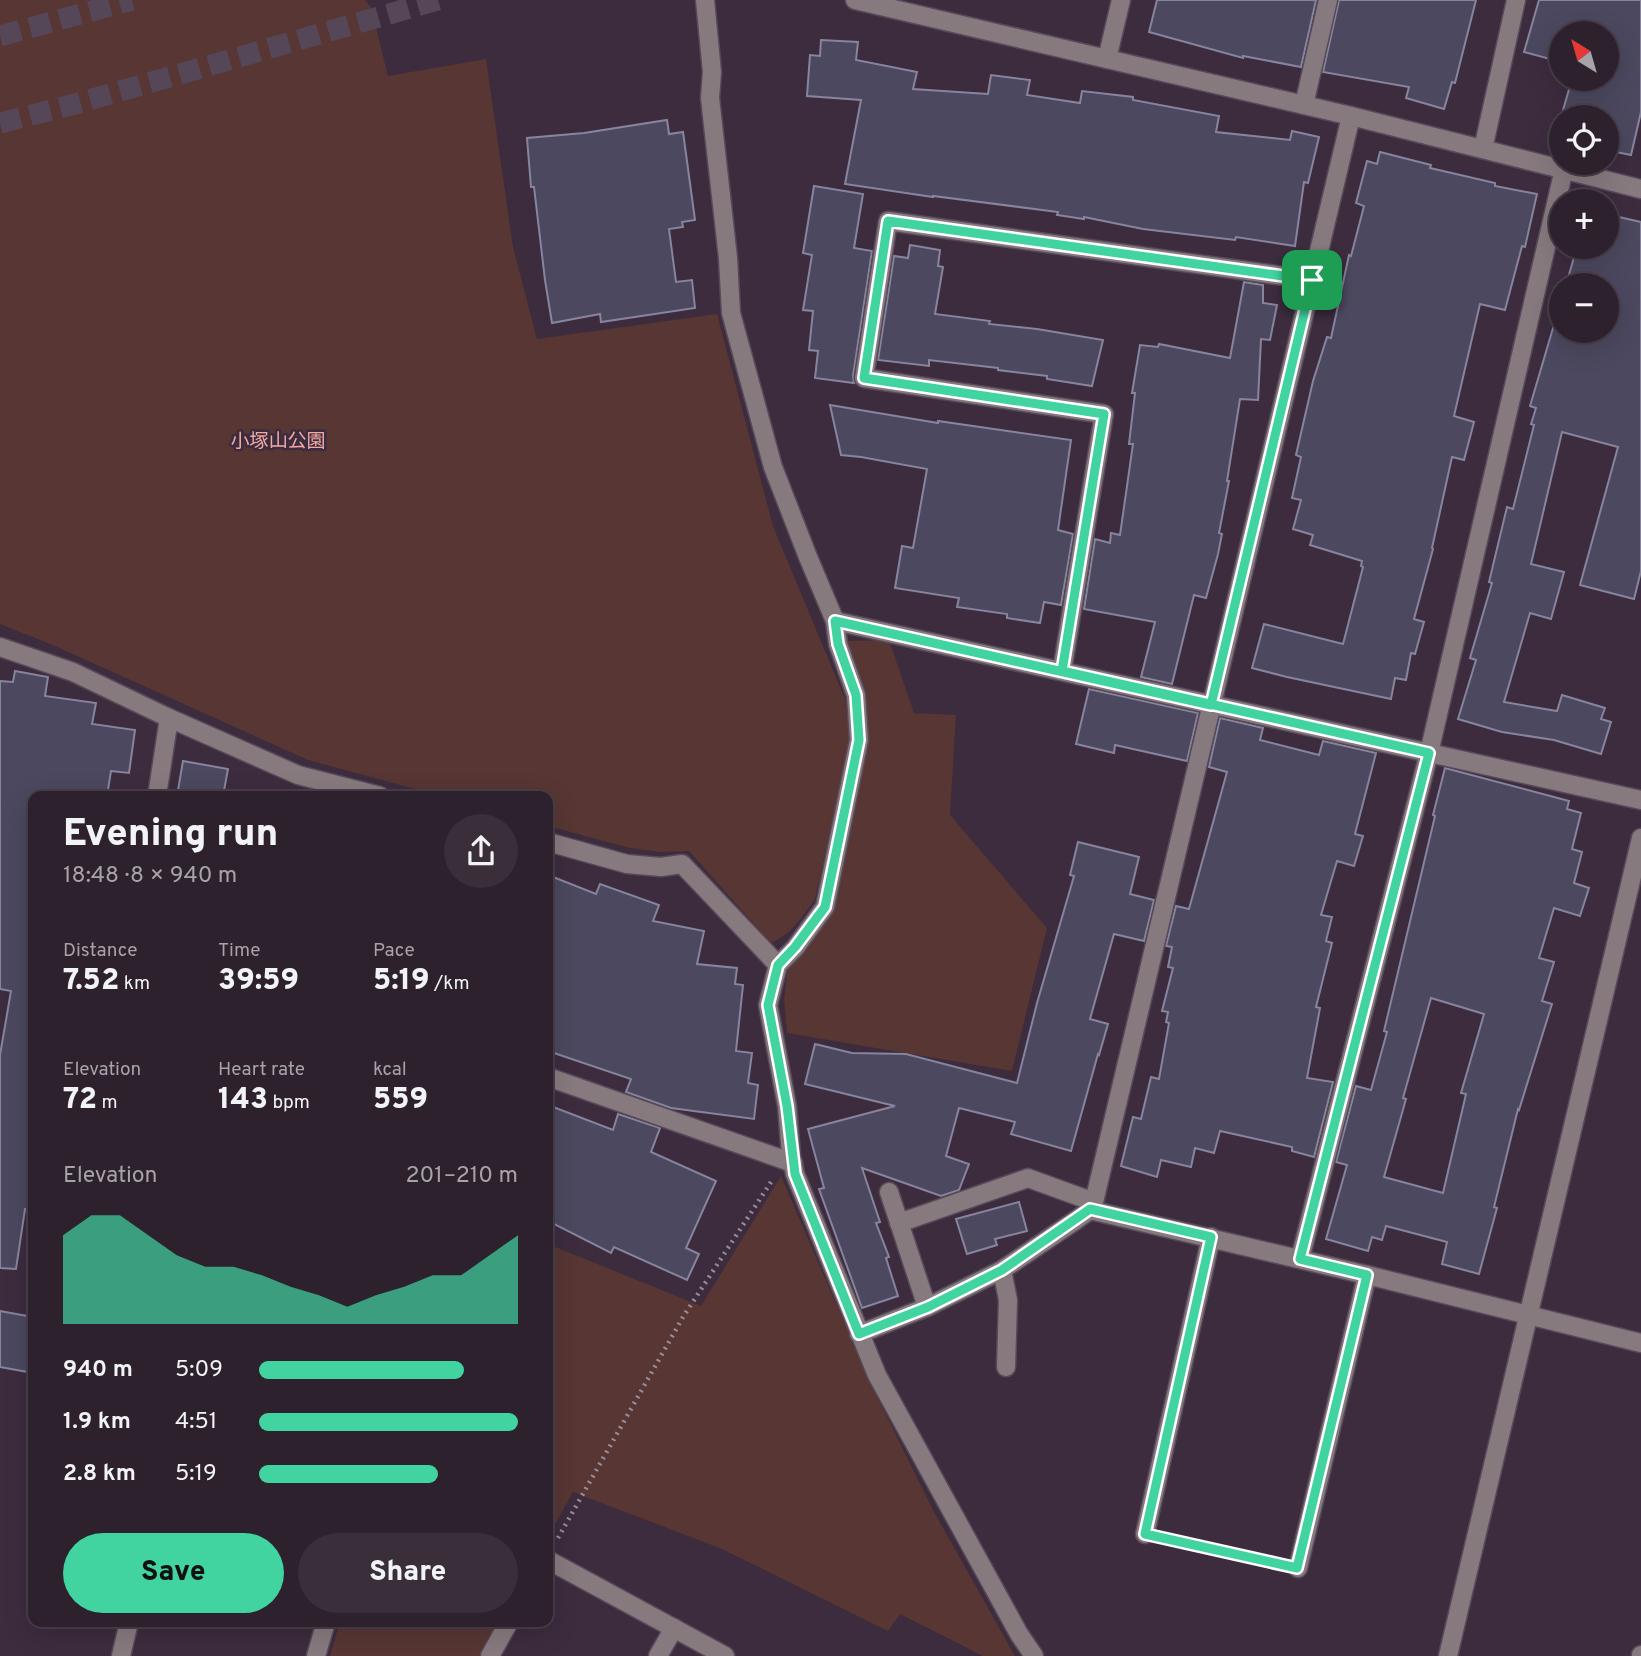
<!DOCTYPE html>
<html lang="en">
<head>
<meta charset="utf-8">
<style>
	body { margin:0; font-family:Overpass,"Noto Sans JP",sans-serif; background:#392e3a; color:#f1f3f6; height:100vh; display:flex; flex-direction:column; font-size:26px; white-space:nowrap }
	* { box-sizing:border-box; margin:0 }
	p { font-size:23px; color:#a7a3aa }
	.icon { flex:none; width:38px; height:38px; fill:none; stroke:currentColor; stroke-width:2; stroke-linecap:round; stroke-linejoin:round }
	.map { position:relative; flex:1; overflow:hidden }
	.side { position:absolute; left:28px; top:791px; width:525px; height:836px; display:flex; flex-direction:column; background:#2d212e; border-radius:14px; box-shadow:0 7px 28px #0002,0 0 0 2px #483e4a }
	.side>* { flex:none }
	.needle { width:46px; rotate:323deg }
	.buttons { position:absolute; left:1549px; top:21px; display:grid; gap:14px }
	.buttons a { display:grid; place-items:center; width:70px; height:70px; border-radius:50%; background:#2d212e; box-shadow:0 7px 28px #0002,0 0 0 2px #483e4a; font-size:35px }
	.pin { position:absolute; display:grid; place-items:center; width:60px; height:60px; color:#fff; margin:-30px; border-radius:14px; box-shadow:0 4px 10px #0006 }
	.round { display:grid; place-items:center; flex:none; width:74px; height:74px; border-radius:37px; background:#392e3a }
	.headline { display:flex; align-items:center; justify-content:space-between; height:119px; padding:0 35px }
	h1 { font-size:38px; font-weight:800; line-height:52px }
	.metrics { display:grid; grid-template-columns:repeat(3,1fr); gap:10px; height:119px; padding:7px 35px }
	.metrics div { display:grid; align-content:center }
	.metrics b { font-size:30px; font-weight:800 }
	.metrics small { font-size:19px; font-weight:400 }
	.metrics p { font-size:19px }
	.chart { height:196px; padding:14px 35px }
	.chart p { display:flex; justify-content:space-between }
	.chart svg { width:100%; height:126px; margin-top:7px; fill:#41d4a1; opacity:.7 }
	.button { display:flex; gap:14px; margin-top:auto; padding:14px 35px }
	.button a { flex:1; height:80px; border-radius:42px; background:#41d4a1; color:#111; font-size:28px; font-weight:800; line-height:80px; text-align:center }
	.button a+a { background:#392e3a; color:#f1f3f6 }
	ul { padding:0 35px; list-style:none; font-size:23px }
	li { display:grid; grid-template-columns:112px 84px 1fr; align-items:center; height:52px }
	li i { height:18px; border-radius:9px; background:#41d4a1 }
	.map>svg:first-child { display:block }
</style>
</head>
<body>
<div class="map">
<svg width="1641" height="1656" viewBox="0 0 1641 1656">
	<rect width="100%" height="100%" fill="#3c2c3e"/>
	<g fill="#573633">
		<path d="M0 0H365L371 7 388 76 486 59 513 247 537 339 717 314 773 526 845 699 850 741 815 899C801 918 793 933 771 943L689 851 661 852 630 848 548 826V796H441L308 760 55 646 0 624Z"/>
		<path d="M889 640 914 713 956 715 950 815 1047 928 1012 1071 787 1033 784 1000 788 966 816 931 864 701 847 641Z"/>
		<path d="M781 1176 868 1378 933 1510 1015 1656H983L900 1614 888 1631 722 1549 573 1492 548 1537V1244L701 1306Z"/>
		<path d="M340 1622H501L482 1656H330Z"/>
	</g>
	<g fill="#4b485f" stroke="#87849e" stroke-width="2" fill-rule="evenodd">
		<path d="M1157 0H1316L1301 67 1243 56V58L1149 32Z"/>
		<path d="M1339 0H1476L1455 83 1452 82 1444 109 1406 98 1409 87 1323 72Z"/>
		<path d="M1539 0H1641V112L1631 155 1606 150V117H1561L1572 79H1606V33H1561V62L1524 52Z"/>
		<path d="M821 40 858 42 856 60 917 72 913 89 988 94 991 75 1030 80 1027 95 1080 103 1082 91 1133 97V100L1219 116 1216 132 1290 140 1292 131 1319 137 1308 183 1304 182 1295 246 1236 237 1235 240 1143 229 1084 217V219L1057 215 1058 212 933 196V197L845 184 861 100 807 96 810 55 820 56Z"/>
		<path d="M667 120 669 134 683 132 695 220 682 222 683 227 669 229 676 282 692 280 695 308 601 322 600 314 552 323 545 280 534 187H531L527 138 584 133Z"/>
		<path d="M1380 152 1431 165 1430 168 1495 183V186L1537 194 1525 247 1522 246 1505 310 1480 304 1454 416 1474 422 1464 460 1452 457 1432 548 1433 549 1414 619 1424 622 1415 654 1411 653 1406 680 1395 678 1391 699 1287 677 1252 668 1264 624 1343 644 1363 567 1361 566 1362 561 1310 545 1313 535 1293 529 1301 500 1292 498 1301 457 1296 455 1313 381 1327 337 1331 338 1349 255 1351 256 1364 206 1356 203 1367 161 1377 164Z"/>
		<path d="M814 186 863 194 854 248 872 251 853 376 854 383 815 378 818 351 809 350 813 311 803 310 812 255 803 253Z"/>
		<path d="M1606 214 1641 222V571L1634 599 1580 585 1618 447 1562 432 1531 564 1564 572 1551 619 1530 613 1504 702 1557 711 1562 695 1605 708 1601 719 1611 722 1601 754 1554 740 1502 732 1458 719 1476 660 1470 658 1492 583 1489 582 1507 507 1513 509 1534 425 1531 424 1536 408 1530 406 1561 301V331H1606V285H1566L1577 247H1606Z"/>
		<path d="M910 245 940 250 938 266 943 267 935 314 990 321 989 324 1037 329 1103 340 1092 386 1047 379V376L998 370V368L929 360V366L878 360 894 256 908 258Z"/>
		<path d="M1244 282 1263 285V303L1277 305 1270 340 1261 339 1258 400 1240 399 1227 481H1229L1219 533 1222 534 1218 554 1206 598 1194 595 1172 684 1141 677 1155 622 1084 609 1095 539 1110 543 1111 533 1120 535 1133 444H1129L1135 393H1132L1140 345 1158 347 1159 344 1230 358Z"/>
		<path d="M830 405 938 423V421L1071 440 1058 530 1073 534 1061 605 1044 602 1040 623 1007 618V614L957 607 959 598 895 588 902 546 913 548 927 469 861 457 841 455Z"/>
		<path d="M15 671 48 677 45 696 96 703 92 724 135 730 129 773 111 771 107 796H33V1210L25 1209 16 1269 0 1268V1055L11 991 0 989V681L13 682Z"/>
		<path d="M1089 689 1198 713 1187 761 1115 745 1114 753 1076 744Z"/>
		<path d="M1220 718 1263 728 1260 740 1319 755 1323 741 1376 753 1355 834 1363 836 1354 866 1337 861 1321 915 1332 917 1326 941 1332 943 1316 1007 1320 1008 1307 1078 1333 1082 1314 1157 1292 1151V1147L1220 1131 1214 1153 1195 1148 1191 1167 1161 1160 1157 1177 1121 1166 1133 1117 1141 1119 1151 1077 1159 1079 1169 1023 1166 1022 1168 1012 1162 1011 1173 968 1168 967 1172 947 1166 946 1176 906 1189 909 1227 772 1209 767Z"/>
		<path d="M183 761 228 769 223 796H177Z"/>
		<path d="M1445 768 1569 801 1567 809 1581 813 1572 849 1582 852 1574 883 1589 888 1580 916 1554 908 1539 958 1554 962 1542 1001 1552 1004 1519 1110 1518 1109 1494 1207 1497 1208 1479 1274 1442 1264 1447 1242 1386 1226 1382 1240 1372 1237 1368 1251 1326 1239 1347 1165 1336 1162 1356 1086 1371 1090 1387 1032 1384 1031 1435 816 1433 815ZM1431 998 1484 1014 1461 1093 1466 1094 1443 1193 1384 1177 1406 1099 1403 1098Z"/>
		<path d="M1078 842 1139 857 1130 894 1154 900 1144 941 1114 934 1090 1019 1108 1024 1099 1055 1098 1054 1071 1151 1011 1134 1015 1122 959 1108 946 1156 969 1164 959 1190 941 1196 862 1168 880 1222 876 1223 889 1257 886 1258 898 1296 862 1308 819 1189 824 1188 808 1129 895 1106 805 1084 815 1044 852 1053 906 1054 1017 1083 1037 1003 1074 876 1070 875Z"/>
		<path d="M548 875 596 894 600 884 659 905 653 921 704 931 697 964 737 968 735 984 743 985 736 1051 752 1053 748 1083 758 1085 754 1119 671 1108 626 1092 631 1079 548 1051Z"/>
		<path d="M548 1105 613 1130 618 1114 660 1128 651 1152 716 1181 686 1248 699 1254 687 1280 614 1247 611 1253 548 1221Z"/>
		<path d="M1019 1202 1027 1231 995 1239 997 1245 967 1254 956 1219Z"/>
		<path d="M0 1311 33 1317V1373L0 1367Z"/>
	</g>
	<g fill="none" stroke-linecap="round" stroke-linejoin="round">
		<g stroke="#564758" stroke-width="21" stroke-dasharray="21 10" stroke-linecap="butt">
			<path d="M0 36 132 0"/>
			<path d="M0 123 75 104 438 0"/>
		</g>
		<g stroke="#58495a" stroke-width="21">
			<g id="minor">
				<path d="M705 0 712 72 710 98 728 258 731 313 773 467 808 557 835 621 838 644 856 695 859 740 825 907 795 948 778 965"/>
				<path d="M855 0 1351 116 1641 189"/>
				<path d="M1107 59 1121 0"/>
				<path d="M1304 105 1328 0"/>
				<path d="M1483 149 1516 0"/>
				<path d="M835 621 1641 800"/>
				<path d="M0 647 73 672 169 718 298 775 380 796"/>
				<path d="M1062 671 1104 414 864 378 888 221 1312 280"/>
				<path d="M157 796 169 718"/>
				<path d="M548 842 627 864 661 867 682 864 778 965 768 1005 787 1106 791 1155 795 1174 877 1375 1019 1634 1034 1656"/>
				<path d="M548 1077 793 1163"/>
				<path d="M889 1192 927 1307"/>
				<path d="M1090 1210 1367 1275 1641 1343"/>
				<path d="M899 1223 1028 1178 1094 1202"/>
				<path d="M1300 1259 1429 753 1564 169"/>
				<path d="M1002 1270 1008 1300 1006 1367"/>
				<path d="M859 1334 927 1307 1002 1270 1076 1220 1090 1210 1094 1202 1351 116"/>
				<path d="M1145 1534 1211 1237"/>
				<path d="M548 1560 725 1656"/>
				<path d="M1298 1568 1367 1275"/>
				<path d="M121 1656 129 1622"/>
				<path d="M316 1656 326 1622"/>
				<path d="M490 1656 509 1622"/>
				<path d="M658 1656 674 1628"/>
				<path d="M1448 1656 1641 838"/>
				<path d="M1641 1656V1655"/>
			</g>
		</g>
		<g stroke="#998d9b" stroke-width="4.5" stroke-dasharray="2 5" stroke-linecap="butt">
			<path d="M558 1538 683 1317 771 1182"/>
			<path d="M1170 1539 1274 1563"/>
		</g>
		<use href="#minor" stroke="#877a7e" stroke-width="18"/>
	</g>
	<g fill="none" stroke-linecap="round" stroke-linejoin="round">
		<g stroke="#fff" stroke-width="14">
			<path id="route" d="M1312 280 1211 705 835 621 838 644 856 695 859 740 825 907 795 947 778 965 768 1005 787 1106 795 1174 859 1334 928 1307 1002 1270 1090 1209 1211 1237 1145 1534 1297 1568 1367 1275 1300 1259 1429 753 1062 671 1104 414 864 378 888 221 1312 280"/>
		</g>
		<use href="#route" stroke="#41d4a1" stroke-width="9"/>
	</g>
	<g text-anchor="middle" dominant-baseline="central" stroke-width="5" stroke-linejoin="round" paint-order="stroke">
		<g font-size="19" fill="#f0aaa3" stroke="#3c2c3e">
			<text x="278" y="442">小塚山公園</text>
		</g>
	</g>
</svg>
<div class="buttons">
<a><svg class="needle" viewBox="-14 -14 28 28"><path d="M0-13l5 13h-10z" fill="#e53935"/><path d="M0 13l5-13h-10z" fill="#a7a3aa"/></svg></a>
<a><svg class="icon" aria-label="locate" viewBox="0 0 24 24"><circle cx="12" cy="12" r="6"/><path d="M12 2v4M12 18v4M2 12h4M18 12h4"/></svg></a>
<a>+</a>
<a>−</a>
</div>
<div class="pin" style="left:1312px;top:280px;background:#1e9e55"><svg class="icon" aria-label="arrive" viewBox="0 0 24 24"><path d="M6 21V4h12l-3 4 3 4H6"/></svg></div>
<section class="side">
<div class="headline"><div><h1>Evening run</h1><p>18:48 · 8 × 940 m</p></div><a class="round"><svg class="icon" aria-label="share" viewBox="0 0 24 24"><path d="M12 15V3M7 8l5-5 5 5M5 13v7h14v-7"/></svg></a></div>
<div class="metrics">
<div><p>Distance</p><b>7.52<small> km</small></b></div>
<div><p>Time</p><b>39:59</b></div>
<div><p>Pace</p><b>5:19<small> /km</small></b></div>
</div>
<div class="metrics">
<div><p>Elevation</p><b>72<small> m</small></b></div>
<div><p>Heart rate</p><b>143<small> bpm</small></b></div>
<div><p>kcal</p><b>559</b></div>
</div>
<div class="chart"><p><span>Elevation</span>201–210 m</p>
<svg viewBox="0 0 160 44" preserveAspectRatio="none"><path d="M0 44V13L10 6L20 6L30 13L40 20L50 24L60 24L70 27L80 31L90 34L100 38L110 34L120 31L130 27L140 27L150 20L160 13V44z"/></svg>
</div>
<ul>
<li><b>940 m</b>5:09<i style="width:79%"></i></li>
<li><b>1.9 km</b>4:51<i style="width:100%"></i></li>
<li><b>2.8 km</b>5:19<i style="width:69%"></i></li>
</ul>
<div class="button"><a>Save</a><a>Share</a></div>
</section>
</div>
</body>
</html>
